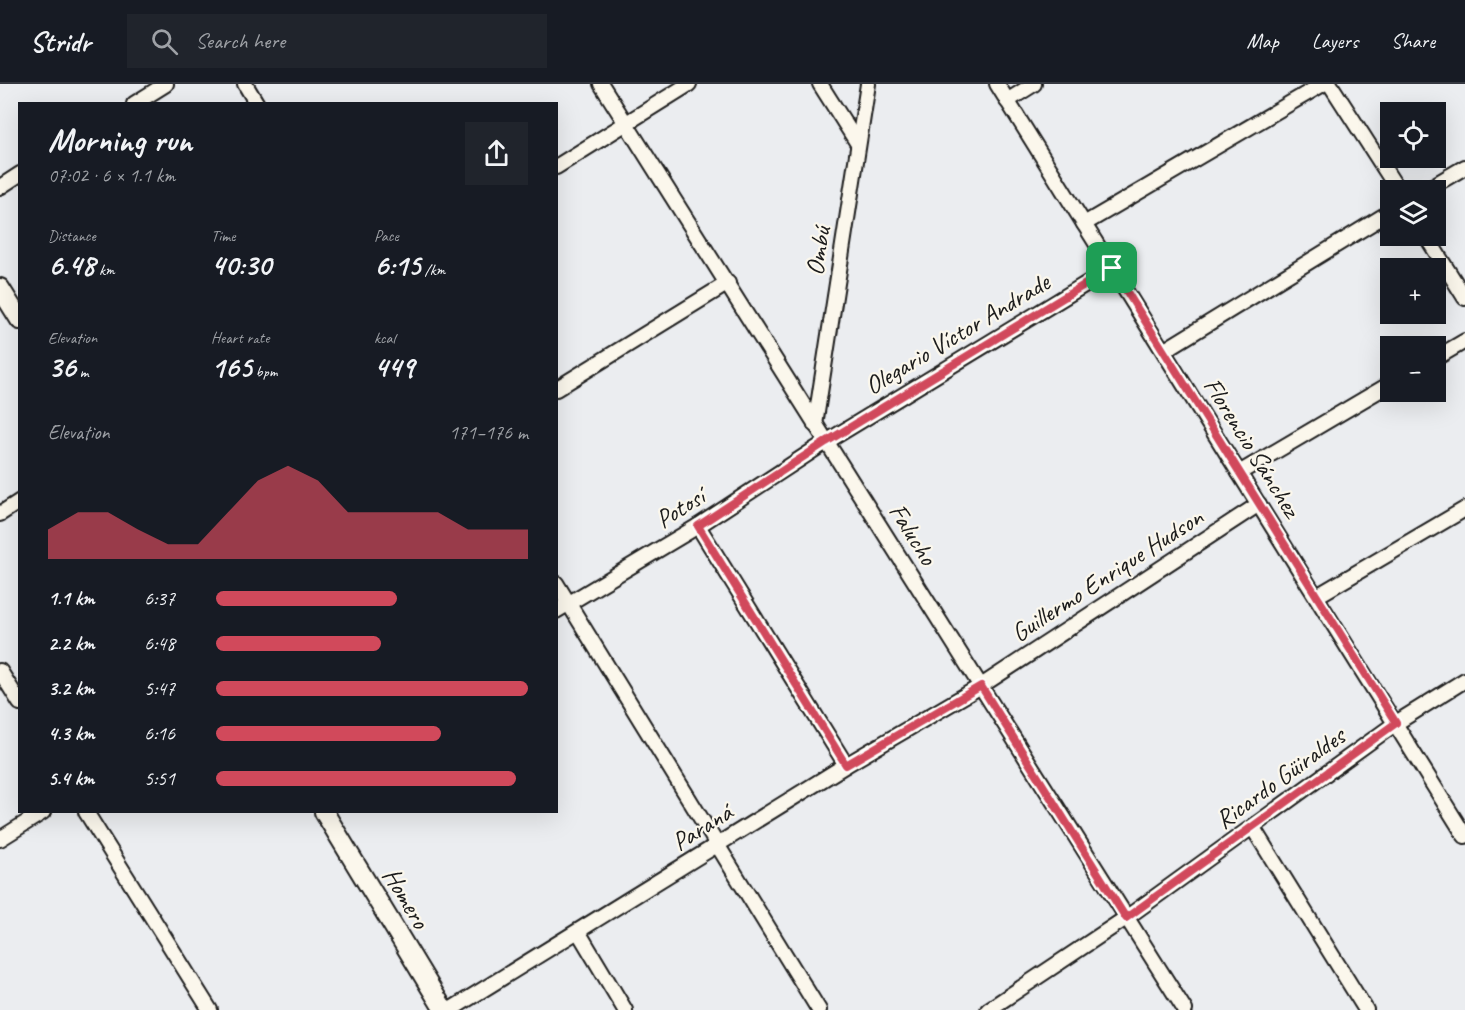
<!DOCTYPE html>
<html lang="en">
<head>
<meta charset="utf-8">
<style>
	body { margin:0; font-family:Caveat,sans-serif; background:#20242c; color:#f1f3f6; height:100vh; display:flex; flex-direction:column; font-size:22px; white-space:nowrap }
	* { box-sizing:border-box; margin:0 }
	p { font-size:20px; color:#9ea1a6 }
	.icon { flex:none; width:33px; height:33px; fill:none; stroke:currentColor; stroke-width:2; stroke-linecap:round; stroke-linejoin:round }
	.map { position:relative; flex:1; overflow:hidden }
	.details { position:absolute; left:18px; top:18px; width:540px; height:711px; display:flex; flex-direction:column; background:#171b24; border-radius:0px; box-shadow:0 6px 24px #0002 }
	.details>* { flex:none }
	.buttons { position:absolute; left:1380px; top:18px; display:grid; gap:12px }
	.buttons a { display:grid; place-items:center; width:66px; height:66px; border-radius:0px; background:#171b24; box-shadow:0 6px 24px #0002; font-size:30px }
	.pin { position:absolute; display:grid; place-items:center; width:51px; height:51px; color:#fff; margin:-26px; border-radius:12px; box-shadow:0 3px 9px #0006 }
	.round { display:grid; place-items:center; flex:none; width:63px; height:63px; border-radius:0px; background:#20242c }
	.summary { display:flex; align-items:center; justify-content:space-between; height:102px; padding:0 30px }
	h1 { font-size:33px; font-weight:700; line-height:45px }
	.metrics { display:grid; grid-template-columns:repeat(3,1fr); gap:9px; height:102px; padding:6px 30px }
	.metrics div { display:grid; align-content:center }
	.metrics b { font-size:30px; font-weight:700 }
	.metrics small { font-size:16px; font-weight:400 }
	.metrics p { font-size:16px }
	.chart { height:168px; padding:12px 30px }
	.chart p { display:flex; justify-content:space-between }
	.chart svg { width:100%; height:108px; margin-top:6px; fill:#d1495b; opacity:.7 }
	ul { padding:0 30px; list-style:none; font-size:20px }
	li { display:grid; grid-template-columns:96px 72px 1fr; align-items:center; height:45px }
	li i { height:15px; border-radius:8px; background:#d1495b }
	header { display:flex; align-items:center; gap:36px; box-sizing:border-box; height:84px; padding:0 30px; background:#171b24; border-bottom:2px solid #363941 }
	header strong { font-size:28px }
	nav { display:flex; gap:33px; margin-inline-start:auto; font-size:21px }
	.search { width:420px; height:54px; background:#20242c; display:flex; align-items:center; gap:15px; box-sizing:border-box; padding:0 21px; border-radius:0px; color:#9ea1a6; font-size:22px }
	.map>svg:first-child { display:block }
</style>
</head>
<body>
<header>
<strong>Stridr</strong>
<div class="search"><svg class="icon" aria-label="search" viewBox="0 0 24 24"><circle cx="10" cy="10" r="6"/><path d="M15 15l6 6"/></svg>Search here</div>
<nav><a>Map</a><a>Layers</a><a>Share</a></nav>
</header>
<div class="map">
<svg width="1465" height="926" viewBox="0 0 1465 926">
	<rect width="100%" height="100%" fill="#ebedf0"/>
	<filter id="ink" filterUnits="userSpaceOnUse"><feTurbulence type="fractalNoise" baseFrequency=".0167" numOctaves="2"/><feDisplacementMap in="SourceGraphic" scale="12" xChannelSelector="R" yChannelSelector="G"/><feConvolveMatrix kernelMatrix="1 2 1 2 8 2 1 2 1" color-interpolation-filters="sRGB"/></filter>
	<g filter="url(#ink)">
		<g fill="none" stroke-linecap="round" stroke-linejoin="round">
			<g stroke="#1c1c1c" stroke-width="18">
				<g id="minor">
					<path d="M245 0 257 20"/>
					<path d="M601 0 1185 926"/>
					<path d="M820 0 858 60"/>
					<path d="M997 0 1465 752"/>
					<path d="M1330 0 1398 106"/>
					<path d="M1007 17 1034 0"/>
					<path d="M134 20 166 0"/>
					<path d="M556 83 689 0"/>
					<path d="M0 103 20 90"/>
					<path d="M1426 106 1465 83"/>
					<path d="M1084 140 1323 0"/>
					<path d="M1426 152 1465 214"/>
					<path d="M1165 266 1390 128"/>
					<path d="M1436 274 1465 257"/>
					<path d="M556 305 728 199"/>
					<path d="M815 341 868 0"/>
					<path d="M1239 389 1390 300"/>
					<path d="M0 430 20 417"/>
					<path d="M698 442 846 681"/>
					<path d="M556 499 819 926"/>
					<path d="M1317 512 1465 425"/>
					<path d="M556 527 698 442 826 358 1112 184"/>
					<path d="M0 587 20 619"/>
					<path d="M86 728 210 926"/>
					<path d="M1253 744 1366 926"/>
					<path d="M0 755 43 728"/>
					<path d="M579 849 625 926"/>
					<path d="M450 926 846 681 981 602 1259 420"/>
					<path d="M988 926 1126 834 1396 639 1465 596"/>
				</g>
			</g>
			<g stroke="#1c1c1c" stroke-width="22">
				<g id="major">
					<path d="M0 204 20 236"/>
					<path d="M324 728 444 926"/>
				</g>
			</g>
			<use href="#minor" stroke="#fbf7ec" stroke-width="14"/>
			<use href="#major" stroke="#fbf7ec" stroke-width="18"/>
		</g>
	</g>
	<g fill="none" stroke-linecap="round" stroke-linejoin="round" filter="url(#ink)">
		<g stroke="#fff" stroke-width="12">
			<path id="route" d="M1112 184 1396 639 1126 834 981 602 846 681 698 442 826 358Z"/>
		</g>
		<use href="#route" stroke="#d1495b" stroke-width="8"/>
	</g>
	<g text-anchor="middle" dominant-baseline="central" stroke-width="4.5" stroke-linejoin="round" paint-order="stroke">
		<g font-size="26" fill="#1c1c1c" stroke="#fbf7ec">
			<text transform="translate(818 167) rotate(-81)">Ombú</text>
			<text transform="translate(957 250) rotate(-31)">Olegario Víctor Andrade</text>
			<text transform="translate(1252 363) rotate(58)">Florencio Sánchez</text>
			<text transform="translate(680 424) rotate(-32)">Potosí</text>
			<text transform="translate(913 450) rotate(58)">Falucho</text>
			<text transform="translate(1107 491) rotate(-33)">Guillermo Enrique Hudson</text>
			<text transform="translate(1280 694) rotate(-36)">Ricardo Güiraldes</text>
			<text transform="translate(702 743) rotate(-32)">Paraná</text>
			<text transform="translate(406 814) rotate(59)">Homero</text>
		</g>
	</g>
</svg>
<div class="buttons">
<a><svg class="icon" aria-label="locate" viewBox="0 0 24 24"><circle cx="12" cy="12" r="6"/><path d="M12 2v4M12 18v4M2 12h4M18 12h4"/></svg></a>
<a><svg class="icon" aria-label="layers" viewBox="0 0 24 24"><path d="M12 4l9 5-9 5-9-5zM3 14l9 5 9-5"/></svg></a>
<a>+</a>
<a>−</a>
</div>
<div class="pin" style="left:1112px;top:184px;background:#1e9e55"><svg class="icon" aria-label="arrive" viewBox="0 0 24 24"><path d="M6 21V4h12l-3 4 3 4H6"/></svg></div>
<section class="details">
<div class="summary"><div><h1>Morning run</h1><p>07:02 · 6 × 1.1 km</p></div><a class="round"><svg class="icon" aria-label="share" viewBox="0 0 24 24"><path d="M12 15V3M7 8l5-5 5 5M5 13v7h14v-7"/></svg></a></div>
<div class="metrics">
<div><p>Distance</p><b>6.48<small> km</small></b></div>
<div><p>Time</p><b>40:30</b></div>
<div><p>Pace</p><b>6:15<small> /km</small></b></div>
</div>
<div class="metrics">
<div><p>Elevation</p><b>36<small> m</small></b></div>
<div><p>Heart rate</p><b>165<small> bpm</small></b></div>
<div><p>kcal</p><b>449</b></div>
</div>
<div class="chart"><p><span>Elevation</span>171–176 m</p>
<svg viewBox="0 0 160 44" preserveAspectRatio="none"><path d="M0 44V32L10 25L20 25L30 32L40 38L50 38L60 25L70 12L80 6L90 12L100 25L110 25L120 25L130 25L140 32L150 32L160 32V44z"/></svg>
</div>
<ul>
<li><b>1.1 km</b>6:37<i style="width:58%"></i></li>
<li><b>2.2 km</b>6:48<i style="width:53%"></i></li>
<li><b>3.2 km</b>5:47<i style="width:100%"></i></li>
<li><b>4.3 km</b>6:16<i style="width:72%"></i></li>
<li><b>5.4 km</b>5:51<i style="width:96%"></i></li>
</ul>
</section>
</div>
</body>
</html>
